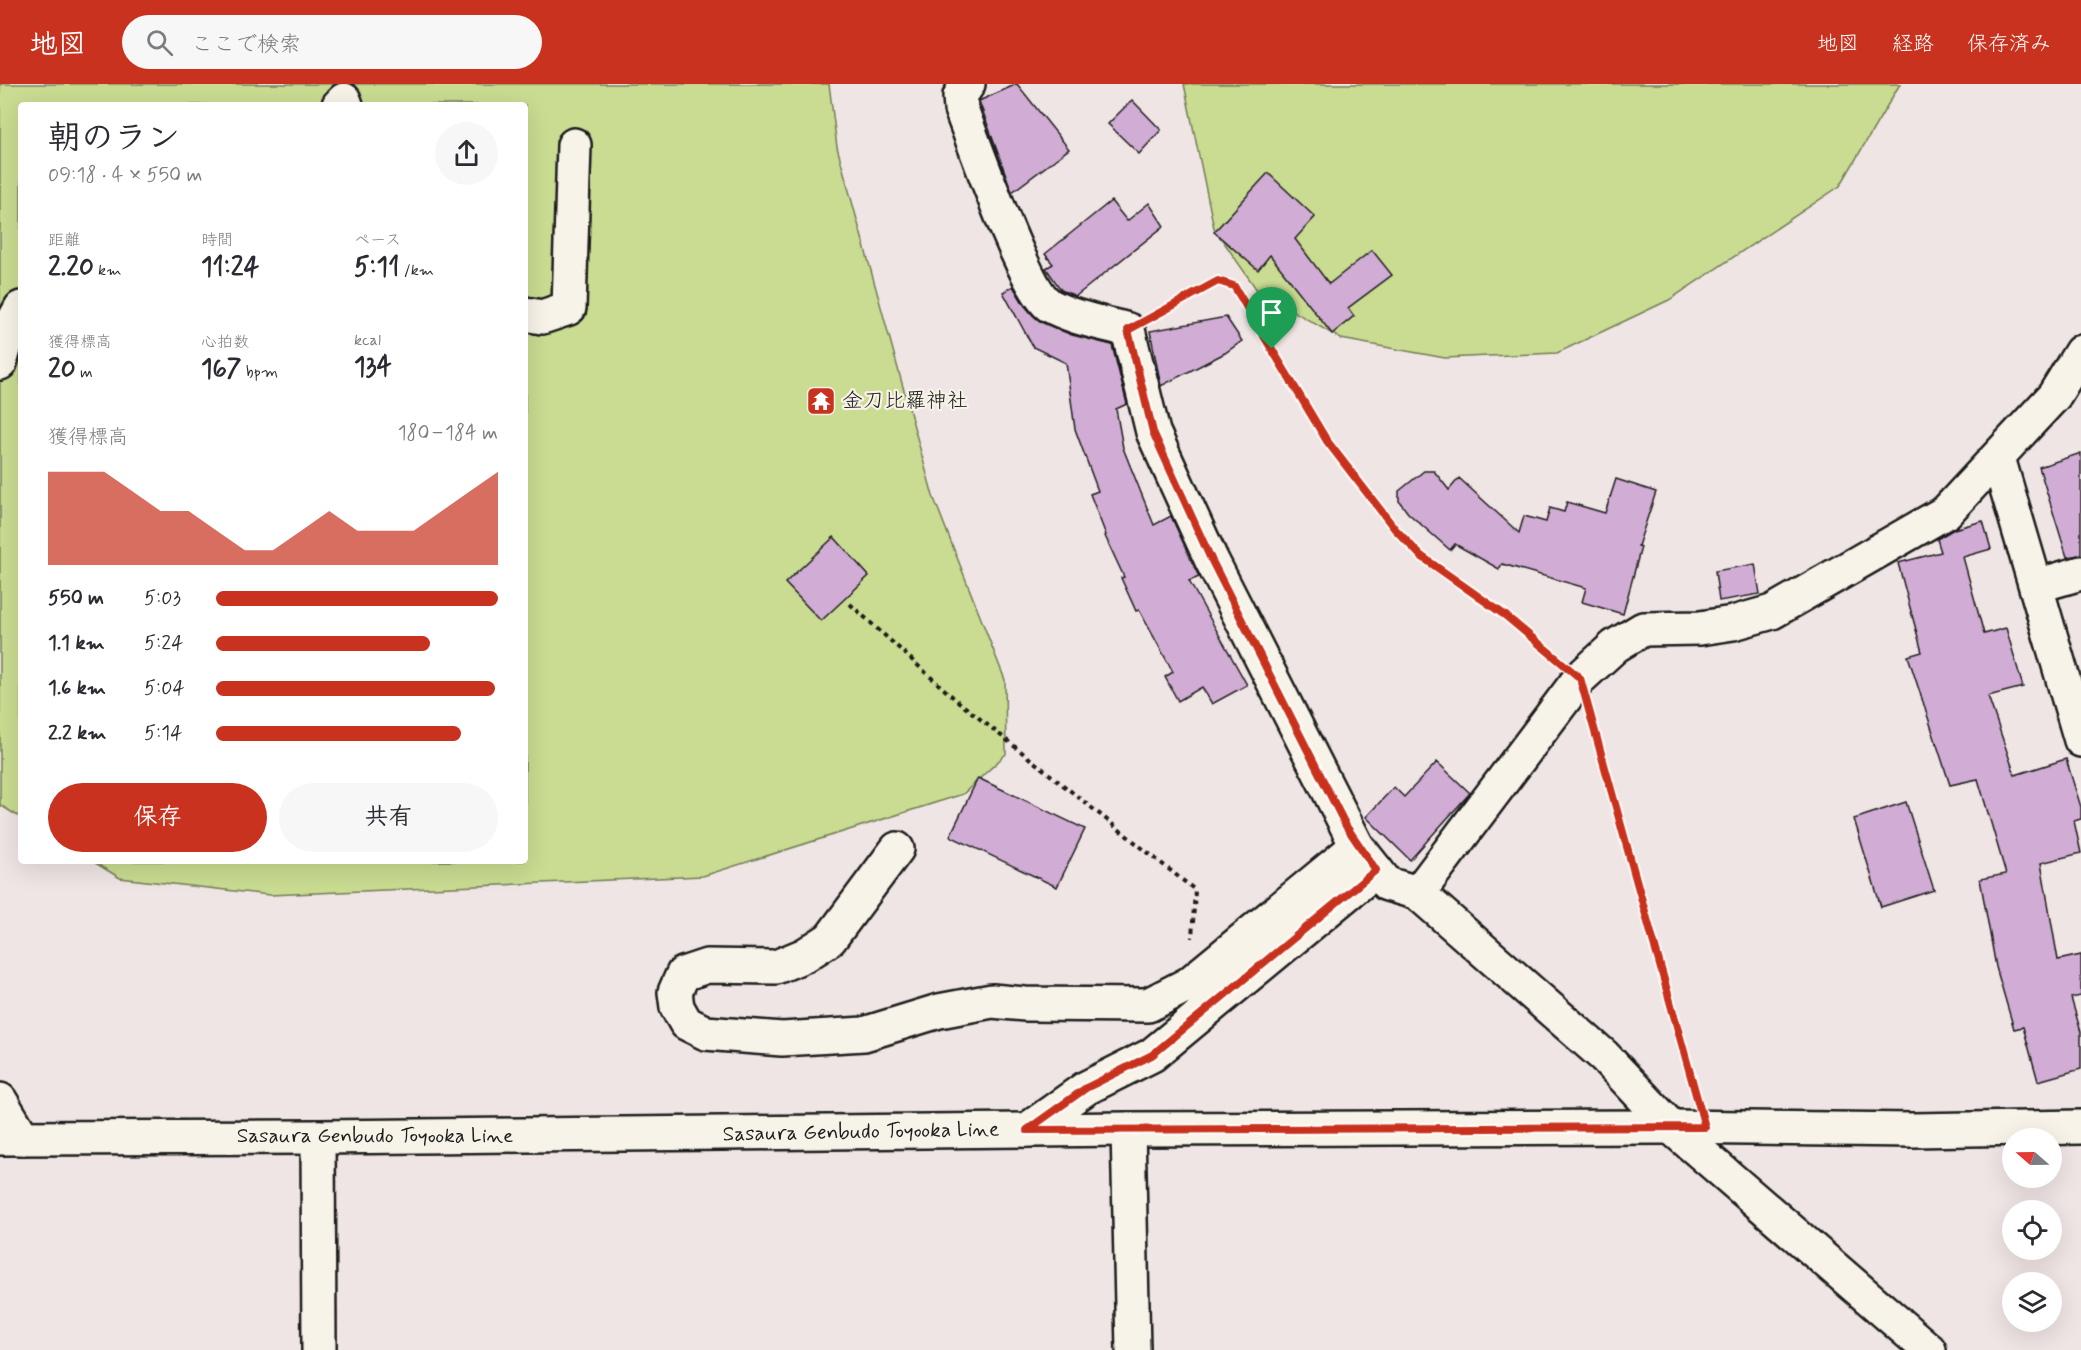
<!DOCTYPE html>
<html lang="ja">
<head>
<meta charset="utf-8">
<style>
	body { margin:0; font-family:Mynerve,"Klee One",sans-serif; background:#f7f7f7; color:#2b2b33; height:100vh; display:flex; flex-direction:column; font-size:22px; white-space:nowrap }
	* { box-sizing:border-box; margin:0 }
	p { font-size:20px; color:#7c7c81 }
	.icon { flex:none; width:33px; height:33px; fill:none; stroke:currentColor; stroke-width:2; stroke-linecap:round; stroke-linejoin:round }
	.map { position:relative; flex:1; overflow:hidden }
	.sheet { position:absolute; left:18px; top:18px; width:510px; height:762px; display:flex; flex-direction:column; background:#fff; border-radius:6px; box-shadow:0 6px 24px #0002 }
	.sheet>* { flex:none }
	.needle { width:39px; rotate:290deg }
	.tools { position:absolute; left:2002px; top:1044px; display:grid; gap:12px }
	.tools a { display:grid; place-items:center; width:60px; height:60px; border-radius:50%; background:#fff; box-shadow:0 6px 24px #0002; font-size:30px }
	.pin { position:absolute; display:grid; place-items:center; width:51px; height:51px; color:#fff; margin:-62px -26px; border-radius:50% 50% 50% 0; rotate:-45deg; box-shadow:0 0 6px #0007 }
	.pin .icon { rotate:45deg }
	.round { display:grid; place-items:center; flex:none; width:63px; height:63px; border-radius:32px; background:#f7f7f7 }
	.head { display:flex; align-items:center; justify-content:space-between; height:102px; padding:0 30px }
	h1 { font-size:33px; font-weight:700; line-height:45px }
	.stats { display:grid; grid-template-columns:repeat(3,1fr); gap:9px; height:102px; padding:6px 30px }
	.stats div { display:grid; align-content:center }
	.stats b { font-size:26px; font-weight:700 }
	.stats small { font-size:16px; font-weight:400 }
	.stats p { font-size:16px }
	.chart { height:168px; padding:12px 30px }
	.chart p { display:flex; justify-content:space-between }
	.chart svg { width:100%; height:108px; margin-top:6px; fill:#c8321e; opacity:.7 }
	.button { display:flex; gap:12px; margin-top:auto; padding:12px 30px }
	.button a { flex:1; height:69px; border-radius:36px; background:#c8321e; color:#fff; font-size:24px; font-weight:700; line-height:69px; text-align:center }
	.button a+a { background:#f7f7f7; color:#2b2b33 }
	ul { padding:0 30px; list-style:none; font-size:20px }
	li { display:grid; grid-template-columns:96px 72px 1fr; align-items:center; height:45px }
	li i { height:15px; border-radius:8px; background:#c8321e }
	header { display:flex; align-items:center; gap:36px; box-sizing:border-box; height:84px; padding:0 30px; background:#c8321e; color:#fff }
	header strong { font-size:28px }
	nav { display:flex; gap:33px; margin-inline-start:auto; font-size:21px }
	.search { width:420px; height:54px; background:#f7f7f7; display:flex; align-items:center; gap:15px; box-sizing:border-box; padding:0 21px; border-radius:33px; color:#7c7c81; font-size:22px }
	.map>svg:first-child { display:block }
</style>
</head>
<body>
<header>
<strong>地図</strong>
<div class="search"><svg class="icon" aria-label="search" viewBox="0 0 24 24"><circle cx="10" cy="10" r="6"/><path d="M15 15l6 6"/></svg>ここで検索</div>
<nav><a>地図</a><a>経路</a><a>保存済み</a></nav>
</header>
<div class="map">
<svg width="2081" height="1266" viewBox="0 0 2081 1266">
	<rect width="100%" height="100%" fill="#efe5e4"/>
	<filter id="ink" filterUnits="userSpaceOnUse"><feTurbulence type="fractalNoise" baseFrequency=".0167" numOctaves="2"/><feDisplacementMap in="SourceGraphic" scale="12" xChannelSelector="R" yChannelSelector="G"/><feConvolveMatrix kernelMatrix="1 2 1 2 8 2 1 2 1" color-interpolation-filters="sRGB"/></filter>
	<g filter="url(#ink)">
		<g fill="#c9dc91" stroke="#727c56" stroke-width="1.5">
			<path d="M0 0H829L837 63 933 412 1005 596 1006 670 963 710 703 792 270 811 120 794 92 777H525V21H21V734L0 721Z"/>
			<path d="M1184 0H1900L1840 102 1669 216 1557 269 1445 274 1341 255 1257 206 1214 144Z"/>
		</g>
		<g fill="#d1acd5" stroke="#1c1c1c" stroke-width="1.5">
			<path d="M1017 0 1069 65 1012 108 979 17Z"/>
			<path d="M1132 16 1161 46 1139 70 1108 40Z"/>
			<path d="M1268 89 1315 133 1295 155 1329 200 1372 166 1392 191 1348 224 1354 232 1332 250 1270 171 1258 186 1214 148Z"/>
			<path d="M1111 117 1127 137 1149 119 1164 142 1076 212 1061 206 1046 184 1053 180 1045 170Z"/>
			<path d="M1013 202 1025 222 1041 238 1072 251 1112 261 1127 320 1116 325 1123 364 1154 441 1171 432 1199 493 1189 497 1247 601 1212 620 1202 603 1178 617 1165 593 1173 588 1139 526 1136 527 1121 494 1124 493 1105 452 1106 451 1090 410 1098 407 1075 345 1066 279 1033 263 1003 208Z"/>
			<path d="M1226 233 1242 257 1225 269 1161 302 1150 247Z"/>
			<path d="M2081 369V471L2067 473 2039 383Z"/>
			<path d="M1424 387H1434L1449 406 1459 394 1519 449 1524 432 1546 438 1550 424 1564 428 1567 418 1605 429 1616 395 1656 408 1638 462 1641 463 1623 530 1582 518 1586 504 1502 480 1499 485 1455 460 1450 466 1408 429 1399 417V407Z"/>
			<path d="M1983 437 1991 465 1963 473 1984 550 2006 544 2023 603 1988 612 2015 691 2066 675 2081 723V735L2074 737 2081 769 2041 779 2058 876 2081 871V912L2071 914 2081 948V985L2038 997 2023 943 2014 945 1996 883 1980 795 2006 790 1978 695 1950 701 1908 572 1922 568 1898 479 1941 468 1937 455 1954 445Z"/>
			<path d="M834 453 869 492 821 537 785 499Z"/>
			<path d="M1755 480 1760 510 1719 517 1715 487Z"/>
			<path d="M1437 678 1470 709 1410 776 1366 733 1394 703 1404 713Z"/>
			<path d="M978 694 1085 745 1057 803 950 752Z"/>
			<path d="M1906 718 1934 806 1881 823 1854 735Z"/>
		</g>
		<g fill="none" stroke-linecap="round" stroke-linejoin="round">
			<g stroke="#1c1c1c" stroke-width="38">
				<g id="street">
					<path d="M968 0 960 12 961 25C974 59 1025 205 1049 221 1072 234 1103 239 1128 246L1153 348 1211 475 1357 762 1387 800 1418 809 1604 972 1671 1043 1929 1266"/>
					<path d="M339 21 344 16 346 21"/>
					<path d="M525 230 542 233 569 224 574 61"/>
					<path d="M0 279 10 244 21 224"/>
					<path d="M1998 374 2081 656"/>
					<path d="M2036 502 2081 489"/>
					<path d="M897 765 830 855 805 871 776 883 707 882 683 890 675 908 677 923 686 939 706 949 730 951 782 955 864 950 939 927 992 917 1025 920 1148 921 1189 900 1357 762"/>
					<path d="M1418 809 1580 594 1615 562 1643 545 1700 544 1733 539 1772 528 1946 428 2054 312 2081 268"/>
					<path d="M0 1016 23 1054"/>
					<path d="M1128 1045 1133 1266"/>
					<path d="M1027 1046 1086 1004 1152 971 1376 786"/>
					<path d="M318 1053 319 1266"/>
				</g>
			</g>
			<g stroke="#1c1c1c" stroke-width="38">
				<path id="secondary" d="M0 1054 318 1053 1128 1045 1671 1043 1913 1046 2081 1043"/>
			</g>
			<g stroke="#1c1c1c" stroke-width="4" stroke-dasharray="4.5 4.5" stroke-linecap="butt">
				<path d="M1157 229 1218 197 1234 202 1327 357 1395 445 1421 472 1506 532 1555 573"/>
				<path d="M850 520 955 615 1195 806 1192 854"/>
				<path d="M1592 636 1696 1010"/>
			</g>
			<use href="#street" stroke="#f7f3e8" stroke-width="33"/>
			<use href="#secondary" stroke="#f7f3e8" stroke-width="33"/>
		</g>
	</g>
	<g fill="none" stroke-linecap="round" stroke-linejoin="round" filter="url(#ink)">
		<g stroke="#fff" stroke-width="12">
			<path id="route" d="M1218 197 1234 202 1327 357 1395 445 1421 472 1506 532 1580 594 1705 1043 1027 1046 1086 1004 1152 971 1376 786 1346 742 1211 475 1153 348 1128 246Z"/>
		</g>
		<use href="#route" stroke="#c8321e" stroke-width="8"/>
	</g>
	<defs>
		<g id="temple-square" transform="scale(1.5)"><rect x="-9" y="-9" width="18" height="18" rx="4" fill="#c8321e" stroke="#f7f3e8"/><path d="M0-6L5-2H3V0L6.5 2.5H4V6H1.5V3h-3V6H-4V2.5H-6.5L-3 0V-2H-5Z" fill="#fff"/></g>
	</defs>
	<g fill-rule="evenodd">
		<use href="#temple-square" x="821" y="317"/>
	</g>
	<g text-anchor="middle" dominant-baseline="central" stroke-width="4.5" stroke-linejoin="round" paint-order="stroke">
		<g font-size="21" fill="#1c1c1c" stroke="#f7f3e8" text-anchor="start">
			<text x="842" y="317">金刀比羅神社</text>
		</g>
		<g font-size="21" fill="#1c1c1c" stroke="#f7f3e8">
			<text transform="translate(861 1048) rotate(-1)">Sasaura Genbudo Toyooka Line</text>
			<text x="375" y="1052">Sasaura Genbudo Toyooka Line</text>
		</g>
	</g>
</svg>
<div class="tools">
<a><svg class="needle" viewBox="-14 -14 28 28"><path d="M0-13l5 13h-10z" fill="#e53935"/><path d="M0 13l5-13h-10z" fill="#7c7c81"/></svg></a>
<a><svg class="icon" aria-label="locate" viewBox="0 0 24 24"><circle cx="12" cy="12" r="6"/><path d="M12 2v4M12 18v4M2 12h4M18 12h4"/></svg></a>
<a><svg class="icon" aria-label="layers" viewBox="0 0 24 24"><path d="M12 4l9 5-9 5-9-5zM3 14l9 5 9-5"/></svg></a>
</div>
<div class="pin" style="left:1272px;top:265px;background:#1e9e55"><svg class="icon" aria-label="arrive" viewBox="0 0 24 24"><path d="M6 21V4h12l-3 4 3 4H6"/></svg></div>
<section class="sheet">
<div class="head"><div><h1>朝のラン</h1><p>09:18 · 4 × 550 m</p></div><a class="round"><svg class="icon" aria-label="share" viewBox="0 0 24 24"><path d="M12 15V3M7 8l5-5 5 5M5 13v7h14v-7"/></svg></a></div>
<div class="stats">
<div><p>距離</p><b>2.20<small> km</small></b></div>
<div><p>時間</p><b>11:24</b></div>
<div><p>ペース</p><b>5:11<small> /km</small></b></div>
</div>
<div class="stats">
<div><p>獲得標高</p><b>20<small> m</small></b></div>
<div><p>心拍数</p><b>167<small> bpm</small></b></div>
<div><p>kcal</p><b>134</b></div>
</div>
<div class="chart"><p><span>獲得標高</span>180–184 m</p>
<svg viewBox="0 0 160 44" preserveAspectRatio="none"><path d="M0 44V6L10 6L20 6L30 14L40 22L50 22L60 30L70 38L80 38L90 30L100 22L110 30L120 30L130 30L140 22L150 14L160 6V44z"/></svg>
</div>
<ul>
<li><b>550 m</b>5:03<i style="width:100%"></i></li>
<li><b>1.1 km</b>5:24<i style="width:76%"></i></li>
<li><b>1.6 km</b>5:04<i style="width:99%"></i></li>
<li><b>2.2 km</b>5:14<i style="width:87%"></i></li>
</ul>
<div class="button"><a>保存</a><a>共有</a></div>
</section>
</div>
</body>
</html>
